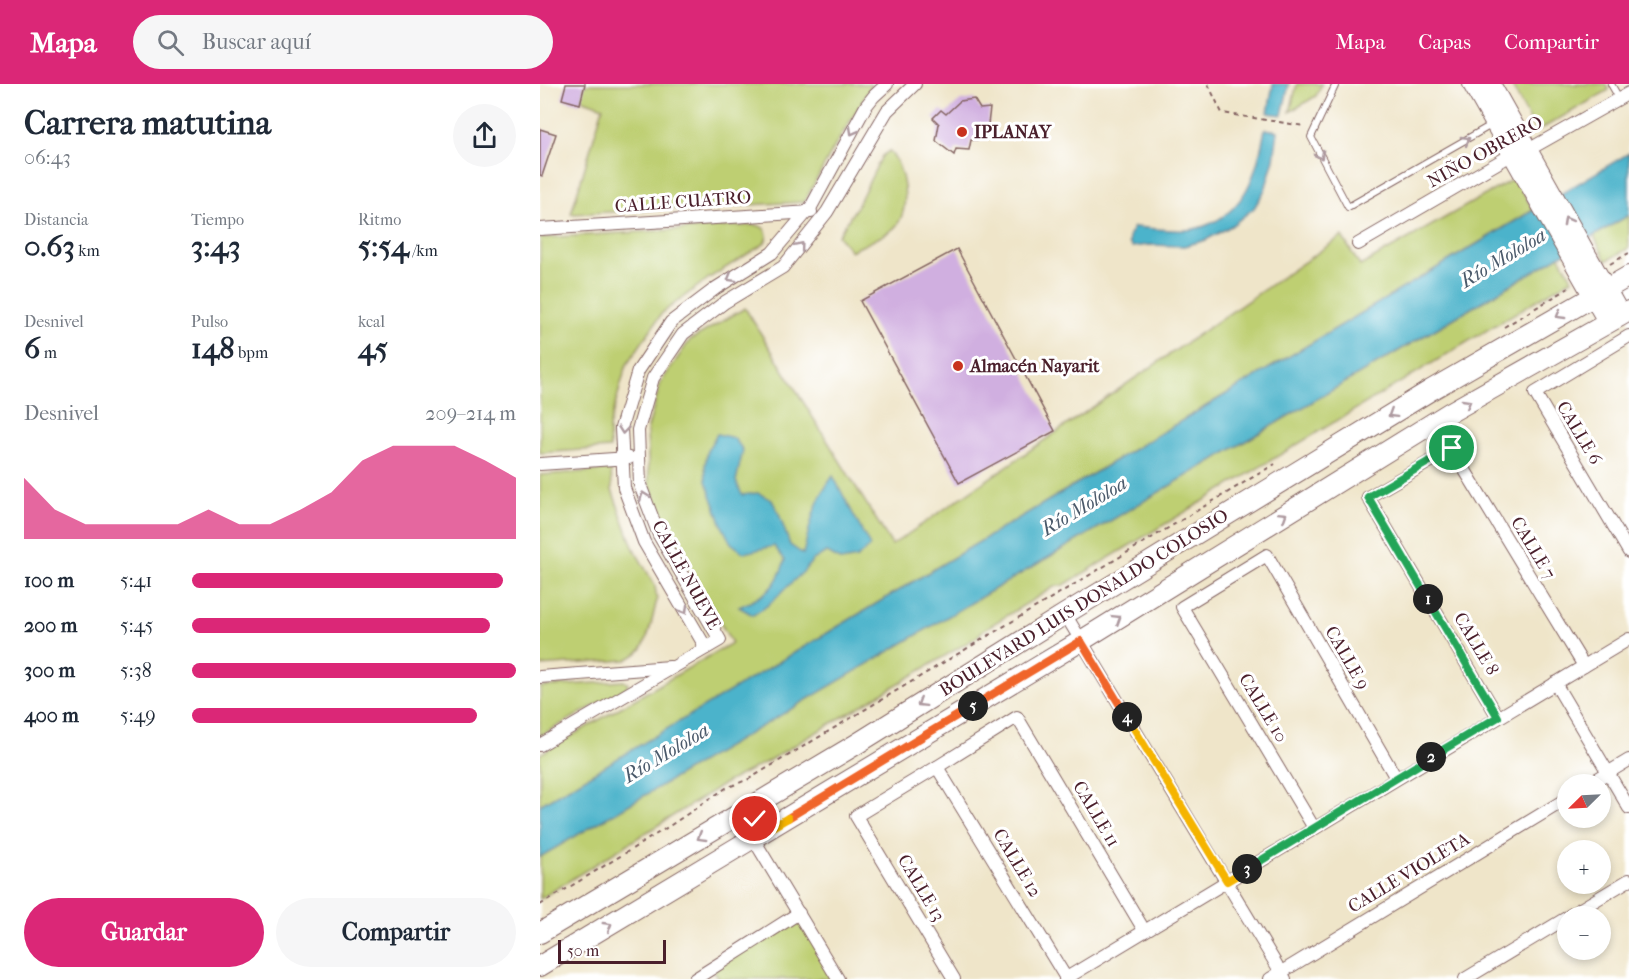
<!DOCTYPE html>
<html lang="es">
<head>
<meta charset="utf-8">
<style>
	body { margin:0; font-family:"IM FELL French Canon",serif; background:#f6f6f7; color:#1f2937; height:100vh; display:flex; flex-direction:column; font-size:22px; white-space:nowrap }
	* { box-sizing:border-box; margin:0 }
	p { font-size:20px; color:#747a83 }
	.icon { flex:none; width:33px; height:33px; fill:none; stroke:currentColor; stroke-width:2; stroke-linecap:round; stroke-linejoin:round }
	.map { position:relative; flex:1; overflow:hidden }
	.side { display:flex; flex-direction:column; background:#fff; width:540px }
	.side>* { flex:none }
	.needle { width:39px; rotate:246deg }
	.tools { position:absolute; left:1017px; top:690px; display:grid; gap:12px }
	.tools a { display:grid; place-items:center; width:54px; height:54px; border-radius:50%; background:#fff; box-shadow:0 3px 9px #0003; font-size:30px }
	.scale { position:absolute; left:18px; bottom:15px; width:108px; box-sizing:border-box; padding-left:6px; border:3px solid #4a1f2b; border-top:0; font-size:16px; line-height:21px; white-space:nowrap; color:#4a1f2b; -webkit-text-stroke:4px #fff; paint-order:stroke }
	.pin { position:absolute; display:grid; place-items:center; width:51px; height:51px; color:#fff; margin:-26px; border:3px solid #fff; border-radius:50%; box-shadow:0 2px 6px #0007 }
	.km { position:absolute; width:30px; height:30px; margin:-15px; border-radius:50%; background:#222; color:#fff; font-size:16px; line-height:30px; text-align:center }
	.round { display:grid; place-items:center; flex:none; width:63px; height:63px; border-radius:32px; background:#f6f6f7 }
	.head { display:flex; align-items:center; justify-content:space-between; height:102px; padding:0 24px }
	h1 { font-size:33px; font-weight:700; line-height:45px }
	.stats { display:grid; grid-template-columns:repeat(3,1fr); gap:9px; height:102px; padding:6px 24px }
	.stats div { display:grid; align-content:center }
	.stats b { font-size:30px; font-weight:700 }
	.stats small { font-size:16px; font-weight:400 }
	.stats p { font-size:16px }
	.chart { height:168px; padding:12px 24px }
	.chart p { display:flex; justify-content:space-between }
	.chart svg { width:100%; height:108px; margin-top:6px; fill:#db2777; opacity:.7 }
	.action { display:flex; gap:12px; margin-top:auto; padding:12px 24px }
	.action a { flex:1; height:69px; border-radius:36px; background:#db2777; color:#fff; font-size:24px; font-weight:700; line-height:69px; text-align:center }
	.action a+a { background:#f6f6f7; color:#1f2937 }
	ul { padding:0 24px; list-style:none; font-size:20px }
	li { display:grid; grid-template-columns:96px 72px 1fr; align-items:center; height:45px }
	li i { height:15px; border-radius:8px; background:#db2777 }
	header { display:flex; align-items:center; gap:36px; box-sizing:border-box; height:84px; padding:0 30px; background:#db2777; color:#fff }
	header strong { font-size:28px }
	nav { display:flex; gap:33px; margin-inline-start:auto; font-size:21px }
	.search { width:420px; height:54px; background:#f6f6f7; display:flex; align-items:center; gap:15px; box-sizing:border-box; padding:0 21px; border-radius:33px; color:#747a83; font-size:22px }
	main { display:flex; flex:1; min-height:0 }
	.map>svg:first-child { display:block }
</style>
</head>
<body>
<header>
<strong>Mapa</strong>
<div class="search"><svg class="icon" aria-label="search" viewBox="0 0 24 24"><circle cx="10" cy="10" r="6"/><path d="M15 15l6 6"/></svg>Buscar aquí</div>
<nav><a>Mapa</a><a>Capas</a><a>Compartir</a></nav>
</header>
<main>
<section class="side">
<div class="head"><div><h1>Carrera matutina</h1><p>06:43</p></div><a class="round"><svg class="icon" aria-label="share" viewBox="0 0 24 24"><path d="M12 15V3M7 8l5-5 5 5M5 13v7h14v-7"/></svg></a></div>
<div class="stats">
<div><p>Distancia</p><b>0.63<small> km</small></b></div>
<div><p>Tiempo</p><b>3:43</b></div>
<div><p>Ritmo</p><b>5:54<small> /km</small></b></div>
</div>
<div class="stats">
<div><p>Desnivel</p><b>6<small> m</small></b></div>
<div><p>Pulso</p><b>148<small> bpm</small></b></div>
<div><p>kcal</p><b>45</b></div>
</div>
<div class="chart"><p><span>Desnivel</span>209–214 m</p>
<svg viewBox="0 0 160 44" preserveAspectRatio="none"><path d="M0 44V19L10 32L20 38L30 38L40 38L50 38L60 32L70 38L80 38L90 32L100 25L110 12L120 6L130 6L140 6L150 12L160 19V44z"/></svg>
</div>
<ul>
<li><b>100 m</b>5:41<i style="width:96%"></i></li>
<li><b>200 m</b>5:45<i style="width:92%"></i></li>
<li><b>300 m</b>5:38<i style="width:100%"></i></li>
<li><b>400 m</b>5:49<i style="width:88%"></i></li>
</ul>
<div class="action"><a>Guardar</a><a>Compartir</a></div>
</section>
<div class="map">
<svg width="1089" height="895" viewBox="0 0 1089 895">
	<rect width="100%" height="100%" fill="#fff"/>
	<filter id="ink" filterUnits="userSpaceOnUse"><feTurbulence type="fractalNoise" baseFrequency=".0167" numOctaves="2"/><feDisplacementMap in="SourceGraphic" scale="12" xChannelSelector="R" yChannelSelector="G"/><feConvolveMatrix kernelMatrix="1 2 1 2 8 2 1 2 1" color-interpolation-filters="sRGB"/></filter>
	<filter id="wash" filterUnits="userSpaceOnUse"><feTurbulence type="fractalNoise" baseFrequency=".008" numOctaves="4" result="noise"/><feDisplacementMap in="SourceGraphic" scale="24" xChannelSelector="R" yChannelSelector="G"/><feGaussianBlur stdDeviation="1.35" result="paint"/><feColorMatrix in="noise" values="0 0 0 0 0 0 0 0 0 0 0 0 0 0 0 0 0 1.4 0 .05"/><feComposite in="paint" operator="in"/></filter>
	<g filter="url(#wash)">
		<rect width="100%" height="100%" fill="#efe5c9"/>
		<g fill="#becf72" stroke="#84774e" stroke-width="1.5">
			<path d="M44 0H330L331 3 295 62 264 118 31 130 63 23 41 15Z"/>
			<path d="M757 0H782L776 12 750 28Z"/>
			<path d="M971 0H1066L1069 6 996 48Z"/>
			<path d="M349 67C365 82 371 124 356 142 350 150 321 162 311 167L298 152 317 122 342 72Z"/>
			<path d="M975 94 993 126 0 721V670L192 559 127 447 109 399 107 347 121 298 150 256 205 224 352 461 802 152 820 182Z"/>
			<path d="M1089 131V164L1066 177 1054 152Z"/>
			<path d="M215 141C226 142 230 151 224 160L169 194 122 229 86 282 69 343 70 364 0 369V154Z"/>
			<path d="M1020 172 1032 195 524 501 514 503 443 546 437 553 228 677 187 698 0 815V773Z"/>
			<path d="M71 386 72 406 93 463 115 502 117 516C113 530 110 552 102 564 98 570 92 573 86 576L0 582V391Z"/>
			<path d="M84 597 88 600 86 604 0 652V603Z"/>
			<path d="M259 829 298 895H179L173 885Z"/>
		</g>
		<g fill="#4cb3cb" stroke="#4b697b" stroke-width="1.5">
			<path d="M733 0H749L742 31 728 29Z"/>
			<path d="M725 45 738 47 734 75 725 106 714 124 691 142 666 156 644 162 609 161 592 163 589 159V151L594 143C611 144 628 147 645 146 655 146 663 143 672 139 709 121 718 83 725 45Z"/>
			<path d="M1089 69V131L0 773V721Z"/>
			<path d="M177 350 194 354 203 366 196 397 202 411 218 409 232 416 239 430 250 461 263 470C271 438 273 420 293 392L330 462 317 474 301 477 286 468 273 476 263 488 227 522 213 531 199 523C225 512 237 504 245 476L234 462 204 469 191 459 183 444 166 397 165 381 168 365Z"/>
		</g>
		<g id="blocks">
			<g fill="#d0afe0">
				<path d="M26 0H45L40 20 22 15Z"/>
				<path d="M434 15 440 25 450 24 446 56H431L429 66 416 65 414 71 396 57 399 40 393 34 401 26 406 30 420 17Z"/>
				<path d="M0 45 16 50 2 92 0 91Z"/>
				<path d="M417 165 515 347 419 399 320 217Z"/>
			</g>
		</g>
	</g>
	<g filter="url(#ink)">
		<use href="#blocks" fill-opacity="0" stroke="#846462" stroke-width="1.5"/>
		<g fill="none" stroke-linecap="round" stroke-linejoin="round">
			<g stroke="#846462" stroke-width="8">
				<g id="service">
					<path d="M796 0 771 53 808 123 953 40"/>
					<path d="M1071 0 1079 14"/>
				</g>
			</g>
			<g stroke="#846462" stroke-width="14">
				<g id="minor">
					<path d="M0 145 271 128"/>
					<path d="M818 160 971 71 988 66 1089 9"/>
					<path d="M1089 252 995 309 1089 468"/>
					<path d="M0 380 89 374"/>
					<path d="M525 530 745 895"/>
					<path d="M166 564 104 458 84 404 81 344 98 287 131 238 176 204 232 169 271 123 326 22 334 12 347 0"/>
					<path d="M0 593 130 583"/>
					<path d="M1015 599 1089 724"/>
					<path d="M958 633 828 413 912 365 1044 582"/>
					<path d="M0 661 180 556 119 451 100 401 98 346 113 294 143 250 185 218 243 183 287 128 347 27 375 0"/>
					<path d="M397 683 526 894"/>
					<path d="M1049 700 1089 676"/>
					<path d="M199 731 298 895"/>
					<path d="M774 744 642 523 727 471 856 694"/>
					<path d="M1029 832 1089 796"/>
					<path d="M155 895 259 829"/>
					<path d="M414 895 316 732 397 683 477 633 604 846"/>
					<path d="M525 895 1089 555"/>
					<path d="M730 895 1028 714"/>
					<path d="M925 895 1028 833"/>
				</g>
			</g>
			<g stroke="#846462" stroke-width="20">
				<g id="secondary">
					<path d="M932 0 1068 239"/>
					<path d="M951 0 1081 231"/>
				</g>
			</g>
			<g stroke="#846462" stroke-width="22">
				<g id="primary">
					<path d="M0 849 315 661 525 530 891 306 1089 192"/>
					<path d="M0 882 541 557 909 329 1089 227"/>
				</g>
			</g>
			<g stroke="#846462" stroke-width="2" stroke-dasharray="4.5 4.5" stroke-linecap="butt">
				<path d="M668 0 682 29 764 42"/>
				<path d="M1070 180 1089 169"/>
				<path d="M964 243 1029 204"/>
				<path d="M0 821 128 743 186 704 209 695 735 380"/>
			</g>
			<use href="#service" stroke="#fff" stroke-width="6"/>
			<use href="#minor" stroke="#fff" stroke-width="12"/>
			<use href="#secondary" stroke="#fff" stroke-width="18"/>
			<use href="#primary" stroke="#fff" stroke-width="20"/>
		</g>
		<defs><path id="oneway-chevron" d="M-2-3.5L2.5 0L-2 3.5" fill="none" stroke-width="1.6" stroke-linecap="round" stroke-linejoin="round" transform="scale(1.5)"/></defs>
		<g stroke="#ae9aa0">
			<use href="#oneway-chevron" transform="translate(313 47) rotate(119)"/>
			<use href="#oneway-chevron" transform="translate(926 56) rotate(-30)"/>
			<use href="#oneway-chevron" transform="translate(780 71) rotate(62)"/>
			<use href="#oneway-chevron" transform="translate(1027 137) rotate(-119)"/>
			<use href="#oneway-chevron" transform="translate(260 162) rotate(-50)"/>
			<use href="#oneway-chevron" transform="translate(191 194) rotate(149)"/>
			<use href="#oneway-chevron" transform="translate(1020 231) rotate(150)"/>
			<use href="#oneway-chevron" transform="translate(927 319) rotate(-30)"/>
			<use href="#oneway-chevron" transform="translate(852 330) rotate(148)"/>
			<use href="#oneway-chevron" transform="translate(83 346) rotate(96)"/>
			<use href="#oneway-chevron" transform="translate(104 412) rotate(-111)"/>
			<use href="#oneway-chevron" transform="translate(743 432) rotate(-32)"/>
			<use href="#oneway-chevron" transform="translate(144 526) rotate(60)"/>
			<use href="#oneway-chevron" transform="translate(577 535) rotate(-32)"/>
			<use href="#oneway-chevron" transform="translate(381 619) rotate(148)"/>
			<use href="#oneway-chevron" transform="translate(161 753) rotate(149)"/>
			<use href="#oneway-chevron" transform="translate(68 842) rotate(-31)"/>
		</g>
	</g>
	<g fill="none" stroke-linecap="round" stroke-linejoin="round" filter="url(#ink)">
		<g stroke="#fff" stroke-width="12">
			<path id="split-1" d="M888 515 828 413 912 364"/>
		</g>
		<g stroke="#fff" stroke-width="12">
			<path id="split-2" d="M888 515 958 633 891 673"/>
		</g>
		<g stroke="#fff" stroke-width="12">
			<path id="split-3" d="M707 785 891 673"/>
		</g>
		<g stroke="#fff" stroke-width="12">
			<path id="split-4" d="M587 633 687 797 707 785"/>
		</g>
		<g stroke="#fff" stroke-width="12">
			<path id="split-5" d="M433 622 541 557 587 633"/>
		</g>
		<g stroke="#fff" stroke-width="12">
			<path id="split-6" d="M248 734 433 622"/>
		</g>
		<g stroke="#fff" stroke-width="12">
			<path id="split-7" d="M215 735 213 741V754L248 734"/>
		</g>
		<use href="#split-1" stroke="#22a559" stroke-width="8"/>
		<use href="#split-2" stroke="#22a559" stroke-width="8"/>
		<use href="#split-3" stroke="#22a559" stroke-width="8"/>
		<use href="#split-4" stroke="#f5b400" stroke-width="8"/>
		<use href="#split-5" stroke="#f0652b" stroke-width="8"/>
		<use href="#split-6" stroke="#f0652b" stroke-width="8"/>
		<use href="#split-7" stroke="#f5b400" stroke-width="8"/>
	</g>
	<g fill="#c8321e" stroke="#fff" stroke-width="2">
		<circle cx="422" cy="48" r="6"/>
		<circle cx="418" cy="282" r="6"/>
	</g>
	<g text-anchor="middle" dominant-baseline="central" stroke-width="6" stroke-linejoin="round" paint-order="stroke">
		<g font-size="18" font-weight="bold" fill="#4a1f2b" stroke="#fff" text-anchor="start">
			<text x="434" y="48">IPLANAY</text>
			<text x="430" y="282">Almacén Nayarit</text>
		</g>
		<g font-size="18" fill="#4a1f2b" stroke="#fff">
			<text transform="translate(945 68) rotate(-29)">NIÑO OBRERO</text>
			<text transform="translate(143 118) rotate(-4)">CALLE CUATRO</text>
			<text transform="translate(1039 349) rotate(59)">CALLE 6</text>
			<text transform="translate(993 464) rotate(59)">CALLE 7</text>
			<text transform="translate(146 491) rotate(61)">CALLE NUEVE</text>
			<text transform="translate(544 519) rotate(-32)">BOULEVARD LUIS DONALDO COLOSIO</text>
			<text transform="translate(936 560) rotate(59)">CALLE 8</text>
			<text transform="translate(807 574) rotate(60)">CALLE 9</text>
			<text transform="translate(723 624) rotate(59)">CALLE 10</text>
			<text transform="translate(556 730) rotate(59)">CALLE 11</text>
			<text transform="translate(477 779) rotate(59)">CALLE 12</text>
			<text transform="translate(869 789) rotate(-31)">CALLE VIOLETA</text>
			<text transform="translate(381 804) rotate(59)">CALLE 13</text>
		</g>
		<g font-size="20" font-style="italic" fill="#4b5a6b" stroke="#fff">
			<text transform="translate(963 174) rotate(-31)">Río Mololoa</text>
			<text transform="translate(544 422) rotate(-31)">Río Mololoa</text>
			<text transform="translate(126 669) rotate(-31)">Río Mololoa</text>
		</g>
	</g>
</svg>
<div class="tools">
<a><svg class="needle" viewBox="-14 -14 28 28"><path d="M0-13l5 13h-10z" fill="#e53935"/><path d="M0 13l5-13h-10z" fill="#747a83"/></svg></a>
<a>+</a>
<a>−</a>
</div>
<div class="scale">50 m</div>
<div class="pin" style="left:912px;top:364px;background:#1e9e55"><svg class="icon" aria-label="arrive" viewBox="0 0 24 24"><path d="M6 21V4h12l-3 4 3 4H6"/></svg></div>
<div class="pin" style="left:215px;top:735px;background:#d93025"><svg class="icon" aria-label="check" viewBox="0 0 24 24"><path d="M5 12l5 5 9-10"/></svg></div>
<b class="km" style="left:888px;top:515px">1</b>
<b class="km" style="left:891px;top:673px">2</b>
<b class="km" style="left:707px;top:785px">3</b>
<b class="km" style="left:587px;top:633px">4</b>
<b class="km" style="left:433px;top:622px">5</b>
</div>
</main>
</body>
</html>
